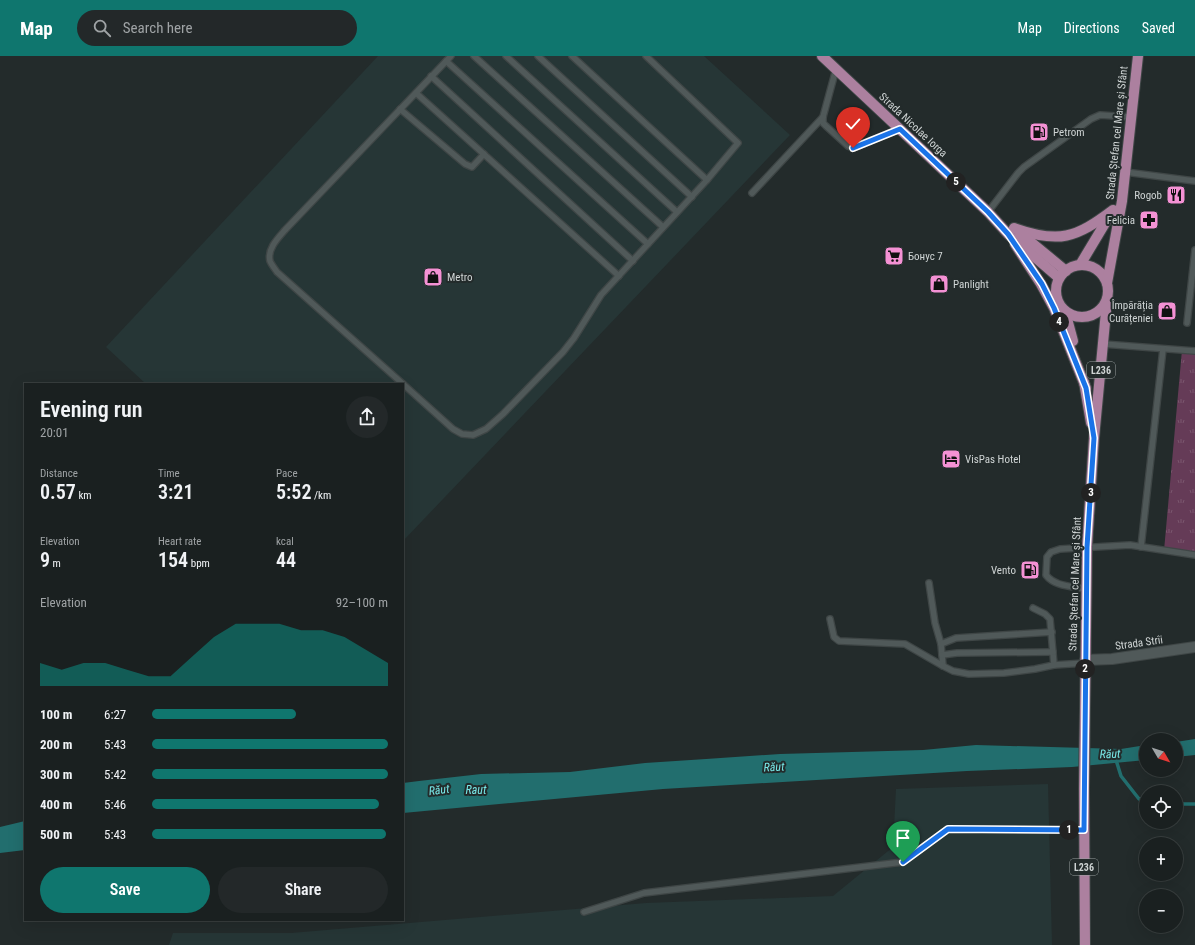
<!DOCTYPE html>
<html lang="en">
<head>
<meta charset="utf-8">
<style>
	body { margin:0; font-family:"Roboto Condensed",sans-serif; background:#232829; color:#f1f3f6; height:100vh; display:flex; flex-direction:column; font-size:15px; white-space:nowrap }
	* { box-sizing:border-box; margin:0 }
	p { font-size:13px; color:#9fa3a5 }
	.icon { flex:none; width:22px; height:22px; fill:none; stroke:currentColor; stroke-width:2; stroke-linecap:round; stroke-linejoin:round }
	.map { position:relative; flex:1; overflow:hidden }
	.side { position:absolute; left:24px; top:327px; width:380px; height:538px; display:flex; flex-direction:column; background:#1a2020; border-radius:0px; box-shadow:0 4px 16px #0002,0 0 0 1px #383e3e }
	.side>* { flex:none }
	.needle { width:26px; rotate:129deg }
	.tools { position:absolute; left:1139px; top:677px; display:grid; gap:8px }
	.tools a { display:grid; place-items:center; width:44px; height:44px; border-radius:50%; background:#1a2020; box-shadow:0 4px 16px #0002,0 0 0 1px #383e3e; font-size:20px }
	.pin { position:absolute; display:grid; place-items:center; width:34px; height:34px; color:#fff; margin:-41px -17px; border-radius:50% 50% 50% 0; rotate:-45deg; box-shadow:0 0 4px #0007 }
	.pin .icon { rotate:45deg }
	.km { position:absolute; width:20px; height:20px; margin:-10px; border-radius:50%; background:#222; color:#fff; font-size:11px; line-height:20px; text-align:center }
	.round { display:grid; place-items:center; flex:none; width:42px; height:42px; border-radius:21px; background:#232829 }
	.overview { display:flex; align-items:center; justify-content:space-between; height:68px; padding:0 16px }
	h1 { font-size:22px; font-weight:600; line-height:30px }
	.figures { display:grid; grid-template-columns:repeat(3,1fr); gap:6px; height:68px; padding:4px 16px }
	.figures div { display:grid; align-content:center }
	.figures b { font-size:20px; font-weight:600 }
	.figures small { font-size:11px; font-weight:400 }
	.figures p { font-size:11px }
	.chart { height:112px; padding:8px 16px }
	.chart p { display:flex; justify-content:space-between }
	.chart svg { width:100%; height:72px; margin-top:4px; fill:#0f766e; opacity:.7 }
	.primary-button { display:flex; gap:8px; margin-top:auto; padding:8px 16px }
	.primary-button a { flex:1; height:46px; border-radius:24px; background:#0f766e; color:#fff; font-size:16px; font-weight:600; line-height:46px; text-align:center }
	.primary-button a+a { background:#232829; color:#f1f3f6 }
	ul { padding:0 16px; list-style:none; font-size:13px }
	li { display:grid; grid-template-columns:64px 48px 1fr; align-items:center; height:30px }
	li i { height:10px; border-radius:5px; background:#0f766e }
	header { display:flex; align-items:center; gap:24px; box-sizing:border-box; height:56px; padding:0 20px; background:#0f766e; color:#fff }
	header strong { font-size:19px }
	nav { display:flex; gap:22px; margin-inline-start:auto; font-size:14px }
	.search { width:280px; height:36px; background:#232829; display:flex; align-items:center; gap:10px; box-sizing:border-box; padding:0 14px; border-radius:22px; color:#9fa3a5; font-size:15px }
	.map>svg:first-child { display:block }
</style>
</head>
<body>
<header>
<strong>Map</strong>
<div class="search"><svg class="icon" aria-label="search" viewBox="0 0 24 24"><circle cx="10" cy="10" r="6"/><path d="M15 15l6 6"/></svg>Search here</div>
<nav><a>Map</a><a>Directions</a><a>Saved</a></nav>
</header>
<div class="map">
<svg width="1195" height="889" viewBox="0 0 1195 889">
	<defs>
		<pattern id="park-tufts" width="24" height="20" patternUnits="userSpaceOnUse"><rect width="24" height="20" fill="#653b57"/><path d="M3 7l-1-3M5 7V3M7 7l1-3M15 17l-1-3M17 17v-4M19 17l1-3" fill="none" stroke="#7a566e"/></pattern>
	</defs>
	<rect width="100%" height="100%" fill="#232b2b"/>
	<g fill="#263636">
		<path d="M378 0H704L790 79 403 485V328H146L106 291Z"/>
		<path d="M1048 728 1052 889H169L173 877H291L646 847 833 840 893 791 896 733Z"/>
	</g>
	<path fill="url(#park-tufts)" d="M1182 294 1195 295V500L1164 495Z"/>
	<g fill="#226e6e">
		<path d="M1195 683V699L1176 701V686Z"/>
		<path d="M976 689 1121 693 1146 689V704L1072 711 967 715 663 733 403 757V727L419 725 481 718 570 716 645 707 706 703 780 698 923 694Z"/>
		<path d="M25 765V794L0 797V771Z"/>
	</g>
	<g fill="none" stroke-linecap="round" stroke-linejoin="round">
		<g stroke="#226e6e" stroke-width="3.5">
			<path d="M1116 704 1121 720 1139 743 1146 742"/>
			<path d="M1176 748H1195"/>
		</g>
		<g stroke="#3f4646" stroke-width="8">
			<g id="service">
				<path d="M474 0 663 171"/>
				<path d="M506 0 677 156"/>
				<path d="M538 0 692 141"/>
				<path d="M572 0 707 124"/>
				<path d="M446 5 648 188"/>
				<path d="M836 13 823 61V67L826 70 848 90 853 92 899 73"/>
				<path d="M431 20 633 205"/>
				<path d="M416 37 619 220"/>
				<path d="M400 53 465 108 472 111 484 98"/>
				<path d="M1125 116 1195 125"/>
				<path d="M752 137 823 61"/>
				<path d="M988 156 1018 117 1024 111 1091 63 1100 59 1131 61"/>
				<path d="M1187 267 1195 194"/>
				<path d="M1103 288 1195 295"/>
				<path d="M403 328 453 373 462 378 473 379 486 373 503 358 563 296 574 282 601 239 707 124 738 87 646 0"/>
				<path d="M403 328 277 216C275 213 271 208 270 205 267 193 278 182 285 174L451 0"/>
				<path d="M1141 491 1163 293"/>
				<path d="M929 527 935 567 941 588 943 610"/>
				<path d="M1086 533C1073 530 1055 531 1046 519L1047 501 1051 496 1060 493 1130 489 1195 499"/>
				<path d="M1033 552 1045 558 1050 563 1054 609"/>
				<path d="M830 563 834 581 839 585 905 588 943 610 953 615 969 618 1004 617 1035 613 1054 609 1085 607"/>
				<path d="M941 588 956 582 1052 576"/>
				<path d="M942 599 957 597 1053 596"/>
				<path d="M584 856 644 837 903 806 948 773 1084 774"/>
			</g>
		</g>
		<g stroke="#3f4646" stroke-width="12">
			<path id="minor" d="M1085 604 1112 603 1195 591"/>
		</g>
		<g stroke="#3f4646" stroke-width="12">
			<g id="primary">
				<path d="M822 0 988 156 1008 178 1059 222"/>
				<path d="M1014 172C1059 188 1076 182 1113 154"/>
				<path d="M1020 177 1066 215"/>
				<path d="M1015 188 1041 228 1054 252 1086 332"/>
				<path d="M1080 209 1110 159"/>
				<circle cx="1082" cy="235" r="26"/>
				<path d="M1107 227 1122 145 1138 0"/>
				<path d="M1065 255 1073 285"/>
				<path d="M1084 326 1091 367"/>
				<path d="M1085 889 1084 733 1087 491 1094 382 1107 245"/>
			</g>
		</g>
		<use href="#service" stroke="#505959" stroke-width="5.5"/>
		<use href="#minor" stroke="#505959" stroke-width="10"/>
		<use href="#primary" stroke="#ac809f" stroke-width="10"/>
	</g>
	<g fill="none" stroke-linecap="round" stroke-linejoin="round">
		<g stroke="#fff" stroke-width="8">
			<path id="route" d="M853 92 900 73 988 156 1008 178 1042 228 1054 252 1086 332 1094 382 1087 491 1084 774 948 773 903 806"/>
		</g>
		<use href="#route" stroke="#1a73e8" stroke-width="5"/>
	</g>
	<defs>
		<g id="fuel-square" transform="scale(1)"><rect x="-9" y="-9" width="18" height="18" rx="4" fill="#f491d4" stroke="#232b2b"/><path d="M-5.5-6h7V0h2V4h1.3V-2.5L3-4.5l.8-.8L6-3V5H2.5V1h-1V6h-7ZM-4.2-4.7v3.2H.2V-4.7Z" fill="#111"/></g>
		<g id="restaurant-square" transform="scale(1)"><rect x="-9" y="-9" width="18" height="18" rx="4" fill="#f491d4" stroke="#232b2b"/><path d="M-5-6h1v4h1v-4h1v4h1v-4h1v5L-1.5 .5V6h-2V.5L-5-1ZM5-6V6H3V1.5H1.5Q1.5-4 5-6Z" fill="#111"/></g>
		<g id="pharmacy-square" transform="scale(1)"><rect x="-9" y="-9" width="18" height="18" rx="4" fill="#f491d4" stroke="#232b2b"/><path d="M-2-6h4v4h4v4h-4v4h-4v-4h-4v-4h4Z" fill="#111"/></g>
		<g id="supermarket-square" transform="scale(1)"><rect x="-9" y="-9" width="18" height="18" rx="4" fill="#f491d4" stroke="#232b2b"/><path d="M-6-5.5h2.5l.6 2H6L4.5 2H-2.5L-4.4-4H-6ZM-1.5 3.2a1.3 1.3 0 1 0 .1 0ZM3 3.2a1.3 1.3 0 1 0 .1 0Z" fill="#111"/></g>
		<g id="shop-square" transform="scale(1)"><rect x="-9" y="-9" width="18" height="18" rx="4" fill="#f491d4" stroke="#232b2b"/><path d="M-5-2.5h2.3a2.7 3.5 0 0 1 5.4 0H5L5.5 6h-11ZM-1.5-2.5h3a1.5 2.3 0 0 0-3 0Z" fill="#111"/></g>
		<g id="hotel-square" transform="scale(1)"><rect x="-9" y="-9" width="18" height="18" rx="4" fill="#f491d4" stroke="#232b2b"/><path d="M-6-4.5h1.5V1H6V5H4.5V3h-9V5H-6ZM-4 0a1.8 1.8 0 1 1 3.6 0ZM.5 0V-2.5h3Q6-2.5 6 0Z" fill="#111"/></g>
	</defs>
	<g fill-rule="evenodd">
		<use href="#fuel-square" x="1039" y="76"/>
		<use href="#restaurant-square" x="1176" y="139"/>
		<use href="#pharmacy-square" x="1149" y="164"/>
		<use href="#supermarket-square" x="894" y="200"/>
		<use href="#shop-square" x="433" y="221"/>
		<use href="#shop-square" x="939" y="228"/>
		<use href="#shop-square" x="1167" y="255"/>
		<use href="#hotel-square" x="951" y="403"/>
		<use href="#fuel-square" x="1030" y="514"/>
	</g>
	<g text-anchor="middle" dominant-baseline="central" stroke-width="4" stroke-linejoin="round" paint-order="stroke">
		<g fill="#232b2b" stroke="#9ba1a1" stroke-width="1">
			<rect x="1087" y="306" width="28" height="16" rx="3"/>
			<rect x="1070" y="803" width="28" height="16" rx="3"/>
		</g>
		<g font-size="10" font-weight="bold" fill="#cfd4d4">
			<text x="1101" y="314">L236</text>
			<text x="1084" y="811">L236</text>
		</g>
		<g font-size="11" fill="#cfd4d4" stroke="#232b2b">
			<text transform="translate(913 69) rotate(43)">Strada Nicolae Iorga</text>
			<text transform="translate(1117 77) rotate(-84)">Strada Ștefan cel Mare și Sfânt</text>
			<text transform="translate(1075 528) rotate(-88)">Strada Ștefan cel Mare și Sfânt</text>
			<text transform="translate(1139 587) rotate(-8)">Strada Strîi</text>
		</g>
		<g font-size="11" fill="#cfd4d4" stroke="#232b2b" text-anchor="start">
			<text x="1053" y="76">Petrom</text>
			<text x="1162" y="139" text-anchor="end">Rogob</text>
			<text x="1135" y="164" text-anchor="end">Felicia</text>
			<text x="908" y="200">Бонус 7</text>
			<text x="447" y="221">Metro</text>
			<text x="953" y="228">Panlight</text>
			<text x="1153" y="249" text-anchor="end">Împărăția<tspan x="1153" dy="13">Curățeniei</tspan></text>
			<text x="965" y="403">VisPas Hotel</text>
			<text x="1016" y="514" text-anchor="end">Vento</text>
		</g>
		<g font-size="12" font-style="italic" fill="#78e7e7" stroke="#232b2b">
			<text transform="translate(1110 698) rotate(-2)">Răut</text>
			<text transform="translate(774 711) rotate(-3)">Răut</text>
			<text transform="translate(439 734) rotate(-7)">Răut</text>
			<text x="476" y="734">Raut</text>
		</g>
	</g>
</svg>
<div class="tools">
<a><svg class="needle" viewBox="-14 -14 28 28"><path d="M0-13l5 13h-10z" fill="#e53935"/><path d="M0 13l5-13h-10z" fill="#9fa3a5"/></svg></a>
<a><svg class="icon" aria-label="locate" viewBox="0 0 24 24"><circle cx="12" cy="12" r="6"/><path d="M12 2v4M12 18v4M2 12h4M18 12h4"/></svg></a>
<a>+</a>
<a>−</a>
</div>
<div class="pin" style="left:903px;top:806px;background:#1e9e55"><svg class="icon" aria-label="arrive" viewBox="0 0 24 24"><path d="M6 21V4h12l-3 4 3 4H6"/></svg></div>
<div class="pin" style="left:853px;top:92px;background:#d93025"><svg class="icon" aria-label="check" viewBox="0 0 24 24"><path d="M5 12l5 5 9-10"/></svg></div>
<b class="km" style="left:1069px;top:774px">1</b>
<b class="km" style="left:1085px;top:613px">2</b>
<b class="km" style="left:1091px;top:437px">3</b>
<b class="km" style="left:1059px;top:266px">4</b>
<b class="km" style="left:956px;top:126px">5</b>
<section class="side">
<div class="overview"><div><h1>Evening run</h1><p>20:01</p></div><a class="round"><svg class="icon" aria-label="share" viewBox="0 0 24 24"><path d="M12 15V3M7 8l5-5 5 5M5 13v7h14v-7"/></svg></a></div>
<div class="figures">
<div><p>Distance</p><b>0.57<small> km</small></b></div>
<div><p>Time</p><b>3:21</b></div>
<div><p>Pace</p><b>5:52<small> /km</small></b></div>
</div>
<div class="figures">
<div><p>Elevation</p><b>9<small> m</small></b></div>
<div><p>Heart rate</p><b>154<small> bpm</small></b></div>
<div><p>kcal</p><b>44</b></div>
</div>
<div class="chart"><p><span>Elevation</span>92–100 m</p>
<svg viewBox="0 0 160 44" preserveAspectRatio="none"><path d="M0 44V30L10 34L20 30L30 30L40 34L50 38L60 38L70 26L80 14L90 6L100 6L110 6L120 10L130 10L140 14L150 22L160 30V44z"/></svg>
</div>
<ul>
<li><b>100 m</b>6:27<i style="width:61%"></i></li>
<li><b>200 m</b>5:43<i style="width:100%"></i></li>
<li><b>300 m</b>5:42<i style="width:100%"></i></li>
<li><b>400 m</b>5:46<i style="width:96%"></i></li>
<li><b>500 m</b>5:43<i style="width:99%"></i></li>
</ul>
<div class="primary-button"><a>Save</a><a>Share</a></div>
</section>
</div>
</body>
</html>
